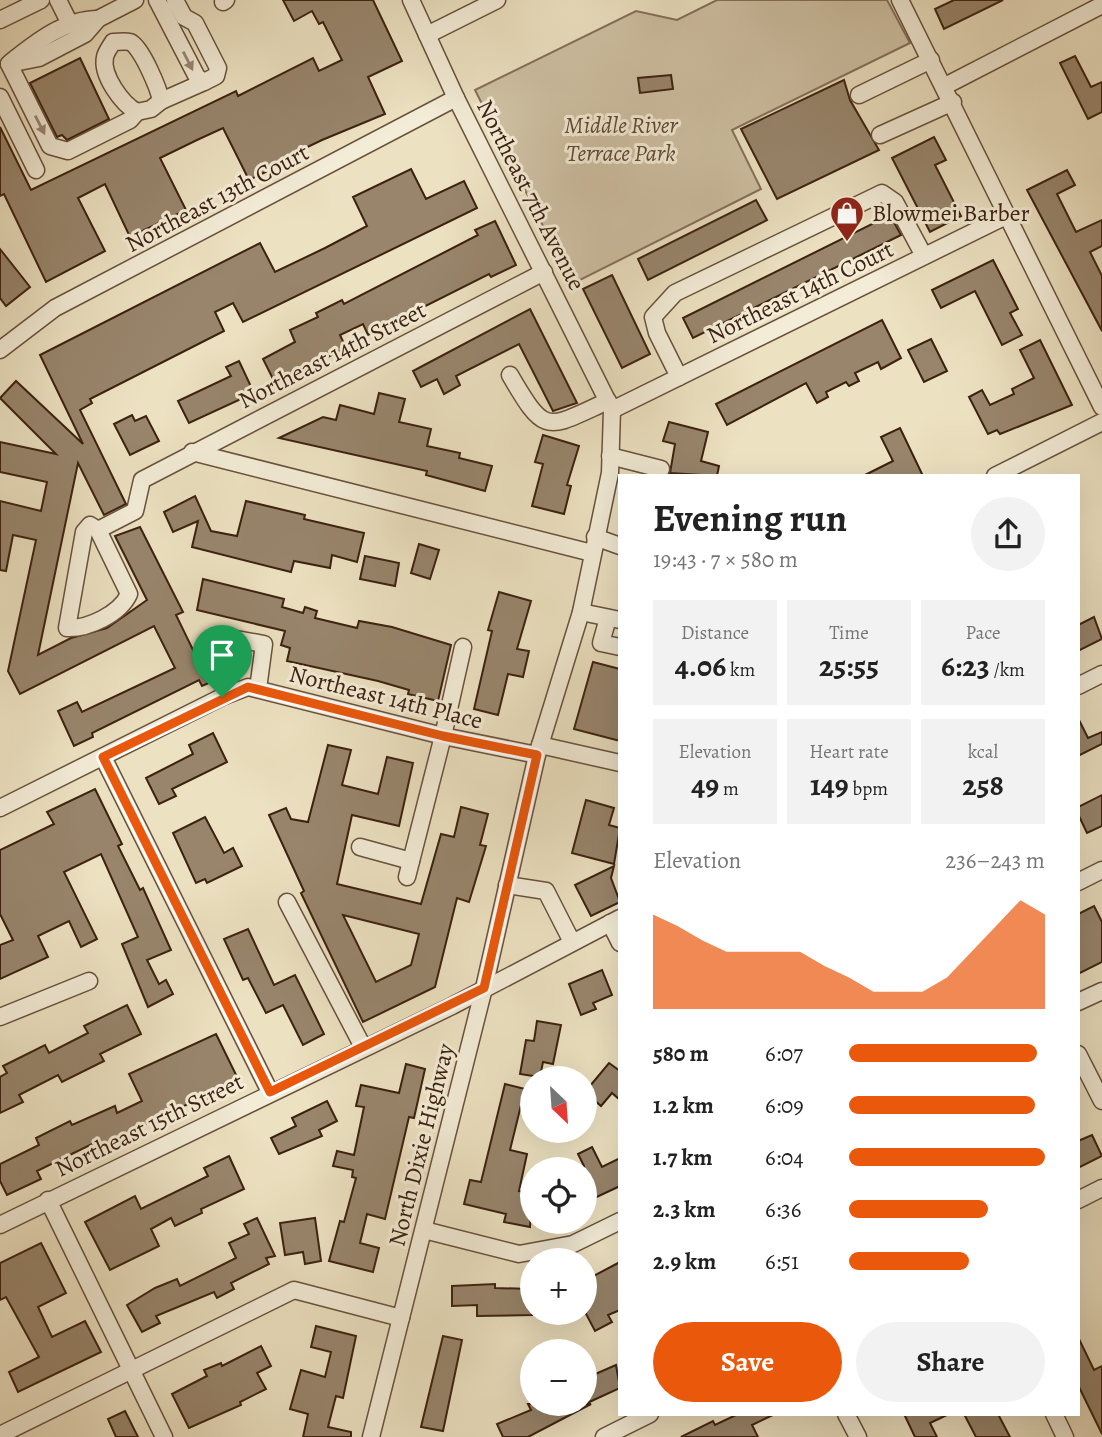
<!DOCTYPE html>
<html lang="en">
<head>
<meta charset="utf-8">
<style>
	body { margin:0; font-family:Alegreya,serif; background:#f2f2f2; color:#222; height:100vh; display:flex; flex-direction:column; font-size:26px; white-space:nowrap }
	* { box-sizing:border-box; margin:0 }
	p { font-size:23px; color:#767676 }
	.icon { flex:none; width:38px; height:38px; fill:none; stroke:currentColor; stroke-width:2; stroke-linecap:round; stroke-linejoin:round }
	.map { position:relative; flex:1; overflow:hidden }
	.panel { position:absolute; left:618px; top:474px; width:462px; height:942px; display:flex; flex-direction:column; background:#fff; border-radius:0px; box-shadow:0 7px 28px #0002 }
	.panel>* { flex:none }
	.needle { width:46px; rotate:155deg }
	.buttons { position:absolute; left:520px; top:1066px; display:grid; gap:14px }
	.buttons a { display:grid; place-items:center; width:77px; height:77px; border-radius:50%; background:#fff; box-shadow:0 7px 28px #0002; font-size:35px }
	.pin { position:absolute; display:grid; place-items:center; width:60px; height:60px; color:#fff; margin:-72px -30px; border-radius:50% 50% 50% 0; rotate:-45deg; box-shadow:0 0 7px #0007 }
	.pin .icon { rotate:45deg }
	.round { display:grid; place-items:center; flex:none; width:74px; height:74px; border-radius:37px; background:#f2f2f2 }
	.head { display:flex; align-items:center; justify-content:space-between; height:119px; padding:0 35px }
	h1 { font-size:38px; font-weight:600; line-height:52px }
	.stats { display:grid; grid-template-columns:repeat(3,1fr); gap:10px; height:119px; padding:7px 35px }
	.stats div { display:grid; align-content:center; border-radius:0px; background:#f2f2f2; text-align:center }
	.stats b { font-size:30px; font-weight:600 }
	.stats small { font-size:19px; font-weight:400 }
	.stats p { font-size:19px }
	.chart { height:196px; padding:14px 35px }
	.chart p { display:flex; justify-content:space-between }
	.chart svg { width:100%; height:126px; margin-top:7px; fill:#ea580c; opacity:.7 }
	.action { display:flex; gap:14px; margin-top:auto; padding:14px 35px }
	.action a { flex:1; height:80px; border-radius:42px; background:#ea580c; color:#fff; font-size:28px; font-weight:600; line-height:80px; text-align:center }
	.action a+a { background:#f2f2f2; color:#222 }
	ul { padding:0 35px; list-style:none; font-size:23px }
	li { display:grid; grid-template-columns:112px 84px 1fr; align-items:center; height:52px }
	li i { height:18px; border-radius:9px; background:#ea580c }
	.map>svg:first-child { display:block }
</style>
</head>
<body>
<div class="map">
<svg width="1102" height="1437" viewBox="0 0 1102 1437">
	<rect width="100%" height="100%" fill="#ece1c1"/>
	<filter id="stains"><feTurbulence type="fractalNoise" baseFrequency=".00286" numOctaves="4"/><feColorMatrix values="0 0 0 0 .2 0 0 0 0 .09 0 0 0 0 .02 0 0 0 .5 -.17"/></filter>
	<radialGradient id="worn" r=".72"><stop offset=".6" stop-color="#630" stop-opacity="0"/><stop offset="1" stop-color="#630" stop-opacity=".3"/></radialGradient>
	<path fill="#cec0a3" stroke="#85705a" stroke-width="2" d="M717 0H887L910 43 732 130 761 189 572 284 475 90 636 11 677 20Z"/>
	<g fill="#98856c" stroke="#3c2110" stroke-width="2" fill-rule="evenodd">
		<path d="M283 0H373L402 61 368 77 385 114 322 140 272 164 274 168 249 180 223 128 197 140 160 158 186 210 130 237 105 184 78 198 105 251 46 282 4 194 0 196V127L31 190 236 91 238 96 313 58 319 71 342 60 323 22 319 24 312 11 294 21Z"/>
		<path d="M954 0H1003L944 29 935 9Z"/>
		<path d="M1075 56 1091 87 1102 82V112L1088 119 1060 63Z"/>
		<path d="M80 58 109 119 67 140 62 135 57 137 30 83Z"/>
		<path d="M671 75 673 89 640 93 638 78Z"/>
		<path d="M844 80 850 100 879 150 777 199 741 129Z"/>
		<path d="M934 137 946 160 935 165 961 216 930 232 892 158Z"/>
		<path d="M411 169 426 199 464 181 477 208 243 322 233 303 215 312 224 331 90 399 92 403 80 410 126 504 104 515 78 463 38 655 71 638 107 628 147 600 115 536 140 527 183 612 176 615 193 650 211 641 223 664 213 669 218 679 202 686 199 680 92 733 93 737 74 746 58 711 77 702 82 712 175 668 154 626 20 694 8 671 36 540 13 535 6 571 0 570V501L41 511 47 482 0 472V442L56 454 0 398 16 381 83 444 40 355 260 243 275 272 325 248 367 226 353 197Z"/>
		<path d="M1067 170 1075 185 1057 194 1076 232 1102 220V246L1090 252 1102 276V331L1027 190Z"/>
		<path d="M756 200 767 220 648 280 638 259Z"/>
		<path d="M890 215 901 235 693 338 683 318Z"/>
		<path d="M495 221 516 265 491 277 489 274 368 335 363 324 340 335 346 348 275 383 263 359 295 342 290 330 318 317 316 313 342 300 344 304 478 235 475 230Z"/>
		<path d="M0 249 30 287 6 306 0 298Z"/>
		<path d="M993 260 1018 309 1010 313 1022 335 1002 345 975 291 941 308 932 290Z"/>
		<path d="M612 275 650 354 622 368 583 289Z"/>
		<path d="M530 309 577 403 553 411 519 344 456 376 460 385 444 394 437 379 421 387 413 371Z"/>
		<path d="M882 320 901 358 881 369 878 362 855 373 859 381 849 386 846 382 826 392 828 397 817 403 806 383 727 425 716 404Z"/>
		<path d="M931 339 947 371 924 382 908 350Z"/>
		<path d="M1040 340 1072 405 1000 434 997 430 988 434 969 397 982 390 990 405 1014 394 1012 389 1034 378 1020 350Z"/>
		<path d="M239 361 254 393 189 423 178 401 231 376 226 367Z"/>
		<path d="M379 393 405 399 399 422 431 429 427 446 460 453 459 458 492 466 485 491 426 475 427 471 279 438 323 417 336 420 340 405 374 414Z"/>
		<path d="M132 415 135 421 146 416 159 441 130 455 114 424Z"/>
		<path d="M669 422 708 432 701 461 719 466 717 476 670 473 675 444 663 441Z"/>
		<path d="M900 428 923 476H863L893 461 881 437Z"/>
		<path d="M543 435 579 446 567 485 571 486 564 514 532 506 543 464 535 462Z"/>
		<path d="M195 496 211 531 237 536 246 501 305 515 304 519 364 533 357 562 332 555 330 568 294 561 291 572 192 547 198 521 173 532 164 512Z"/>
		<path d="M419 544 439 550 430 579 411 573Z"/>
		<path d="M365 556 399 563 395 586 360 579Z"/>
		<path d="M203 579 284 599 282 607 303 613 305 607 317 611 315 618 357 628 359 621 392 627 451 645 438 701 408 694 409 690 378 681 287 661 290 648 281 645 285 631 197 610Z"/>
		<path d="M499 592 531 601 517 649 529 651 523 677 508 674 498 715 474 709 492 631 488 630Z"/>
		<path d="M1094 617 1102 639 1078 651V625Z"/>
		<path d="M593 662 620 669V741L574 729Z"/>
		<path d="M1078 718 1088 738 1102 732V744L1078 756Z"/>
		<path d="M213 733 227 762 172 789 176 796 159 804 146 778 193 754 189 745Z"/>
		<path d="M328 745 351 750 342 785 378 794 387 757 413 763 399 826 352 815 337 884 421 904 441 834 454 837 461 807 488 814 480 845 486 846 469 902 457 898 435 987 363 1022 301 893 304 891 269 815 286 808 291 819 308 822ZM343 915 419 934 411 965 376 982Z"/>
		<path d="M95 789 122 844 118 846 140 890 143 888 171 950 147 960 159 984 166 980 173 994 148 1007 122 944 138 937 101 854 64 872 97 939 81 947 69 921 38 936 48 957 0 979V945L13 940 0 914V850L54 824 47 812Z"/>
		<path d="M1102 795V826L1087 833 1078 814V807Z"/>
		<path d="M586 800 614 808 609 825 620 828 614 864 572 853Z"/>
		<path d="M205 817 224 853 233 848 242 866 207 883 205 879 196 883 173 833Z"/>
		<path d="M614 866 611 878 620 902 591 916 575 885Z"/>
		<path d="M1094 906 1102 922V962L1078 974V914Z"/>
		<path d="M248 929 274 985 295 975 324 1034 303 1045 283 1005 266 1013 248 978 243 980 224 939Z"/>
		<path d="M602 970 612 995 593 1003 596 1009 581 1015 569 984Z"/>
		<path d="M127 1005 141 1034 100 1054 104 1061 62 1082 58 1075 19 1095 23 1102 0 1113V1077L7 1073 3 1066 45 1045 49 1053 88 1033 84 1026Z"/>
		<path d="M537 1021 561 1025 553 1064 543 1062 540 1077 520 1074 526 1040 534 1041Z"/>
		<path d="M216 1034 242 1087 197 1108 194 1101 99 1147 96 1142 37 1171 41 1179 7 1195 0 1181V1164L39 1145 36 1138 70 1121 72 1125 115 1106 117 1113 142 1101 129 1074Z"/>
		<path d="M609 1063 620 1071V1100L612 1093 601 1106 585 1092Z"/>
		<path d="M406 1064 425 1069 414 1118 409 1117 385 1219 367 1214 360 1243 379 1248 373 1272 329 1261 340 1221 344 1222 356 1178 352 1177 353 1170 333 1166 337 1151 354 1155 364 1107 356 1106 361 1085 399 1093Z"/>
		<path d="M505 1084 525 1089 510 1150 527 1154 519 1191 532 1194 530 1227 504 1222 506 1214 464 1204 470 1180 481 1182Z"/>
		<path d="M327 1101 337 1121 319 1130 322 1136 279 1154 271 1138 296 1126 292 1118Z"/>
		<path d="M1092 1135 1102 1156 1078 1168V1141Z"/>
		<path d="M592 1147 602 1167 620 1158V1186L584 1203V1166L578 1154Z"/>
		<path d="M229 1156 244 1189 201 1209 202 1213 175 1226 171 1218 151 1229 159 1246 110 1270 85 1222 135 1196 141 1209 208 1176 204 1168Z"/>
		<path d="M257 1218 275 1256 266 1258 269 1264 231 1283 234 1289 217 1298 214 1292 156 1316 160 1323 142 1332 127 1305 155 1288 177 1279 180 1286 236 1258 229 1243 249 1234 244 1224Z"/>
		<path d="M315 1218 321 1261 305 1264 303 1252 285 1255 280 1223Z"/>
		<path d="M41 1243 66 1293 38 1307 52 1337 85 1321 101 1352 18 1392 9 1372 39 1357 6 1297 0 1300V1263Z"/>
		<path d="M620 1262V1310L608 1315 612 1322 595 1331 584 1310V1281Z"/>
		<path d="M495 1284V1288L532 1289V1315L477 1316V1305L452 1306V1286Z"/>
		<path d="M316 1326 356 1336 343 1398 336 1396 328 1427 351 1432V1437H303L308 1414 290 1409 301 1370 325 1377 331 1352 311 1347Z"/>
		<path d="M443 1336 462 1340 443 1431 421 1427Z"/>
		<path d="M1078 1337 1094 1370 1102 1366V1434L1078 1385Z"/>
		<path d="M261 1346 271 1366 257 1373 266 1389 240 1402 241 1405 189 1428 172 1394 207 1376 204 1370 221 1363 222 1366Z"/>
		<path d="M616 1365 620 1388 585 1404H591L528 1437H503L497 1424 531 1410 528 1404H584V1379Z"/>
		<path d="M125 1411 138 1437H116L108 1419Z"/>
		<path d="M738 1414H775L752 1425 758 1437H681L713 1421 715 1425Z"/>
		<path d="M904 1414H949L930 1423 937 1437H915Z"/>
		<path d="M964 1414H998L1010 1437H976Z"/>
	</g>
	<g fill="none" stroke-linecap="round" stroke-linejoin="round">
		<g stroke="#68513c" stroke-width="19">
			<g id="minor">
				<path d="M58 0 70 24"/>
				<path d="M157 0 197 77 204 82 216 76 218 68 195 23 184 17 175 0"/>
				<path d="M900 0 1102 407"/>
				<path d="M223 2 226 0"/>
				<path d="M0 20 41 0"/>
				<path d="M427 35 497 0"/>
				<path d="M113 42C118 42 125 41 130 42 141 46 159 89 161 101L151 109 137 112C122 104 101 75 105 57 106 52 110 47 113 42Z"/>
				<path d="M11 62C36 42 65 19 98 19"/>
				<path d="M9 64 50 146 68 151 130 120 137 112"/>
				<path d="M9 64 39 58 85 34 98 19 135 0"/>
				<path d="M945 86 1102 5"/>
				<path d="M859 95 931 60"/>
				<path d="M0 97 36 170"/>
				<path d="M161 101 204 82"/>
				<path d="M880 135 953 102"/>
				<path d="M0 350 55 308 456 98"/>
				<path d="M510 375C546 437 546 429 608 401"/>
				<path d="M679 377 657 333 653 317 675 293 882 193 895 202 924 256"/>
				<path d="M612 410 1008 215"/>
				<path d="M192 452 592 553"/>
				<path d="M610 456 661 469"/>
				<path d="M995 476 1102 422"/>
				<path d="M98 530 129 594C120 614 88 629 67 628L84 532 90 525 98 530 135 511 142 480 544 272"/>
				<path d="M595 537 620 546"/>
				<path d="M581 612 620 620"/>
				<path d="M608 618 601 643 620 647"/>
				<path d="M225 637 264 644 258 689"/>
				<path d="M1078 686 1102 674"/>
				<path d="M540 745 620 763"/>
				<path d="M103 757 270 1092"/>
				<path d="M0 808 222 697 248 687 443 736 537 755"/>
				<path d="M360 847 411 861"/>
				<path d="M407 877 443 736 463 647"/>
				<path d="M1078 882 1102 870"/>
				<path d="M507 885 546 891 572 942"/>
				<path d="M287 902 363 1047"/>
				<path d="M610 923 620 943"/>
				<path d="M1078 1002 1102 991"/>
				<path d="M0 1017 89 981"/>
				<path d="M1078 1054 1102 1101"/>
				<path d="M48 1200 164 1437"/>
				<path d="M1078 1200 1102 1188"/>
				<path d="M0 1225 452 1006 620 918"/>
				<path d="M424 1230 519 1254 573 1244 620 1221"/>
				<path d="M846 1414 858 1437"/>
				<path d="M1054 1414 1065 1437"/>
				<path d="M0 1435 294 1290 401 1318"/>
				<path d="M371 1437 484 988 537 755 581 612 610 473 612 410 456 98 411 0"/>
				<path d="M604 1437 650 1414"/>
			</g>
		</g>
		<use href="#minor" stroke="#f3ecd7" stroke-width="16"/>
	</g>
	<defs><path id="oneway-solid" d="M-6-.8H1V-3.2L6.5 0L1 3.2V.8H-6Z" transform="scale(1.75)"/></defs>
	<g fill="#988674">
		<use href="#oneway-solid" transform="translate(188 61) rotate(63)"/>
		<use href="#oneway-solid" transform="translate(40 125) rotate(63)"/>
	</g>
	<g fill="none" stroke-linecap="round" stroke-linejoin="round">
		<g stroke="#fff" stroke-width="14">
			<path id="route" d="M248 687 443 736 537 755 484 988 270 1092 103 757Z"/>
		</g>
		<use href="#route" stroke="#ea580c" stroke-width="9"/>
	</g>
	<defs>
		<g id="shop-pin" transform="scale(1.75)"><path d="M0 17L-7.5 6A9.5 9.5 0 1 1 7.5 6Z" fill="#8f2418" stroke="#f3ecd7"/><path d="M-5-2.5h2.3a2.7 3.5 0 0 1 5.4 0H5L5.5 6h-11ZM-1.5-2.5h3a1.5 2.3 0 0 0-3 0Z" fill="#fff"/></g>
	</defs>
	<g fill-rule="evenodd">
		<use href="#shop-pin" x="847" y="213"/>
	</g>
	<g text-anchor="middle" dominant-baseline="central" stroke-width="6" stroke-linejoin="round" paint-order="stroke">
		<g font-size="24" font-style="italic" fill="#604935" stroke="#f3ecd7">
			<text x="621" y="125">Middle River<tspan x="621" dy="28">Terrace Park</tspan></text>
		</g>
		<g font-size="24" fill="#3c2110" stroke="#f3ecd7">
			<text transform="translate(531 195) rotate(63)">Northeast 7th Avenue</text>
			<text transform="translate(217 198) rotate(-28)">Northeast 13th Court</text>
			<text transform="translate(800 292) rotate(-26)">Northeast 14th Court</text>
			<text transform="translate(332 355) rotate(-27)">Northeast 14th Street</text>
			<text transform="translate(386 697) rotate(14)">Northeast 14th Place</text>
			<text transform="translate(149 1125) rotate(-26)">Northeast 15th Street</text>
			<text transform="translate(421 1145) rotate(-76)">North Dixie Highway</text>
		</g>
		<g font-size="24" fill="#3c2110" stroke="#f3ecd7" text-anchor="start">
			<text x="872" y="213">Blowmei Barber</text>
		</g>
	</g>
	<rect width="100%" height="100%" filter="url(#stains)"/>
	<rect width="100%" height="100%" fill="url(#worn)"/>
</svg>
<div class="buttons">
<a><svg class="needle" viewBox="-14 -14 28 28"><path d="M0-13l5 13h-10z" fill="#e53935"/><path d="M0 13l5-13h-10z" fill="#767676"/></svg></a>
<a><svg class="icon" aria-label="locate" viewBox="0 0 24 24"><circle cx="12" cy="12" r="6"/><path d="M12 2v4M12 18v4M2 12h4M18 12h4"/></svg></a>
<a>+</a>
<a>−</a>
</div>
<div class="pin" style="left:222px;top:697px;background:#1e9e55"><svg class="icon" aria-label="arrive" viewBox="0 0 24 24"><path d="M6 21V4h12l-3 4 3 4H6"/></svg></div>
<section class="panel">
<div class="head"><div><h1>Evening run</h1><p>19:43 · 7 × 580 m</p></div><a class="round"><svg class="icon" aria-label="share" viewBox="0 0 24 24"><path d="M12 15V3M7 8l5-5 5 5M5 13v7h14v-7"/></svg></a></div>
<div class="stats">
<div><p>Distance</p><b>4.06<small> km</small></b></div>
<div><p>Time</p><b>25:55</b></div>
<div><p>Pace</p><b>6:23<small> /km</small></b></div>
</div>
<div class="stats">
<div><p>Elevation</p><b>49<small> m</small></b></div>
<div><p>Heart rate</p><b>149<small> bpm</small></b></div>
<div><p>kcal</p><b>258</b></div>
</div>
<div class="chart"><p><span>Elevation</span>236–243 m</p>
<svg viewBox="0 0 160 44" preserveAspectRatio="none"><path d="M0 44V11L10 15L20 20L30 24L40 24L50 24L60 24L70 29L80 33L90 38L100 38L110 38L120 33L130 24L140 15L150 6L160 11V44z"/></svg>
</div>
<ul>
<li><b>580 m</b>6:07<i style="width:96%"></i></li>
<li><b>1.2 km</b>6:09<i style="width:95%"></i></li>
<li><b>1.7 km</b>6:04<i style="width:100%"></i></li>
<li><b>2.3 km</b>6:36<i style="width:71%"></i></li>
<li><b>2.9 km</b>6:51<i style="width:61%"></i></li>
</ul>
<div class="action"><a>Save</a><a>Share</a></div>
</section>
</div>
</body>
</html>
